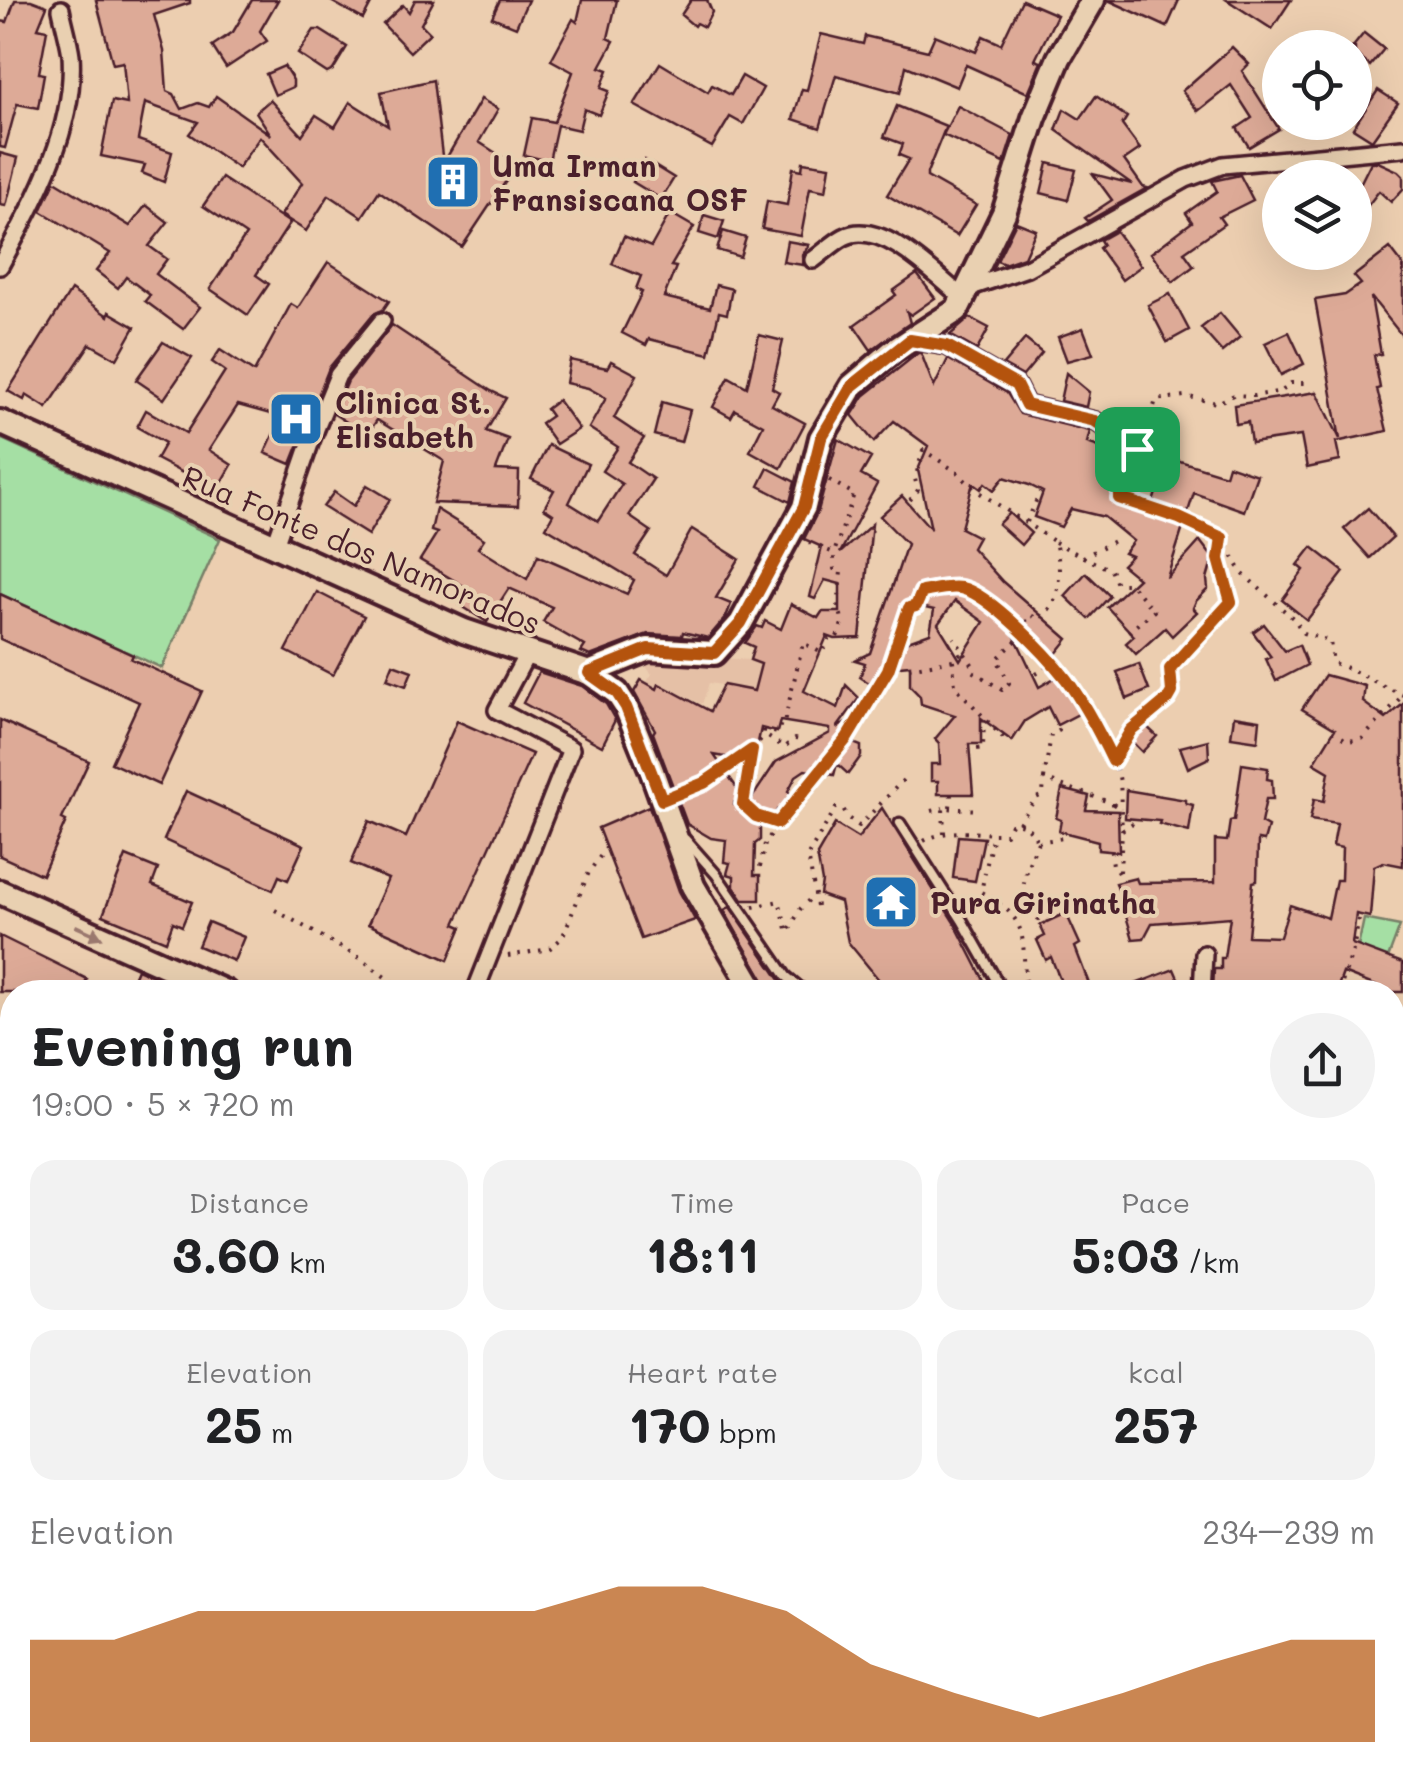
<!DOCTYPE html>
<html lang="en">
<head>
<meta charset="utf-8">
<style>
	body { margin:0; font-family:Mali,sans-serif; background:#f2f2f2; color:#202124; height:100vh; display:flex; flex-direction:column; font-size:38px; white-space:nowrap }
	* { box-sizing:border-box; margin:0 }
	p { font-size:32px; color:#757577 }
	.icon { flex:none; width:55px; height:55px; fill:none; stroke:currentColor; stroke-width:2; stroke-linecap:round; stroke-linejoin:round }
	.map { position:relative; flex:1; overflow:hidden }
	.details { position:absolute; left:0px; top:980px; width:1405px; height:812px; display:flex; flex-direction:column; background:#fff; border-radius:40px 40px 0 0; box-shadow:0 10px 40px #0002 }
	.details>* { flex:none }
	.fabs { position:absolute; left:1262px; top:30px; display:grid; gap:20px }
	.fabs a { display:grid; place-items:center; width:110px; height:110px; border-radius:50%; background:#fff; box-shadow:0 10px 40px #0002; font-size:50px }
	.pin { position:absolute; display:grid; place-items:center; width:85px; height:85px; color:#fff; margin:-42px; border-radius:20px; box-shadow:0 5px 15px #0006 }
	.round { display:grid; place-items:center; flex:none; width:105px; height:105px; border-radius:52px; background:#f2f2f2 }
	.head { display:flex; align-items:center; justify-content:space-between; height:170px; padding:0 30px }
	h1 { font-size:55px; font-weight:800; line-height:75px }
	.stats { display:grid; grid-template-columns:repeat(3,1fr); gap:15px; height:170px; padding:10px 30px }
	.stats div { display:grid; align-content:center; border-radius:25px; background:#f2f2f2; text-align:center }
	.stats b { font-size:50px; font-weight:800 }
	.stats small { font-size:28px; font-weight:400 }
	.stats p { font-size:28px }
	.chart { height:280px; padding:20px 30px }
	.chart p { display:flex; justify-content:space-between }
	.chart svg { width:100%; height:180px; margin-top:10px; fill:#b45309; opacity:.7 }
	.map>svg:first-child { display:block }
</style>
</head>
<body>
<div class="map">
<svg width="1403" height="1792" viewBox="0 0 1403 1792">
	<rect width="100%" height="100%" fill="#ecceb0"/>
	<filter id="ink" filterUnits="userSpaceOnUse"><feTurbulence type="fractalNoise" baseFrequency=".01" numOctaves="2"/><feDisplacementMap in="SourceGraphic" scale="20" xChannelSelector="R" yChannelSelector="G"/><feConvolveMatrix kernelMatrix="1 2 1 2 8 2 1 2 1" color-interpolation-filters="sRGB"/></filter>
	<g filter="url(#ink)">
		<path fill="#e5c0a6" d="M649 653 750 660 760 664 751 701 735 687 709 683 702 704 660 684 658 689 646 683 652 674 643 663Z"/>
		<g fill="#a5dfa4" stroke="#787f68" stroke-width="2.5">
			<path d="M0 438 220 539 162 668 0 594Z"/>
			<path d="M1364 919 1400 926 1388 958 1358 947Z"/>
		</g>
		<g fill="#9bd7fb" stroke="#7b8da8" stroke-width="2.5">
			<path d="M1403 1140V1207L1393 1221V1156Z"/>
			<path d="M929 1780H988L978 1792H921Z"/>
		</g>
		<g fill="#ddaa97" stroke="#4a1f2b" stroke-width="2.5" fill-rule="evenodd">
			<path d="M15 0H31L47 6 38 28 47 30 39 73 44 74 38 108 17 104 5 148 0 147V21L7 22Z"/>
			<path d="M96 0H190V3L154 15 164 51 167 91 174 94 182 109 198 103 209 107 216 96 271 135 256 112 270 100 302 135 316 115 335 127 350 102 388 126 381 92 433 80 443 164 481 99 498 109 479 142 516 166 462 247 379 191 362 217 329 195 306 231 281 215 302 183 260 137 238 168 189 134 198 122 145 103 138 140 172 152 164 182 142 173 145 165 101 156 112 101 127 104 123 62 113 64Z"/>
			<path d="M252 0H278L260 31 267 41 226 68 212 46 233 32Z"/>
			<path d="M329 0H373L363 19Z"/>
			<path d="M415 0H434L421 24 430 33 410 52 383 24 403 5 409 12Z"/>
			<path d="M500 0H528L516 27 492 17Z"/>
			<path d="M582 0H617L608 38 614 41 600 67 608 70 601 88 609 91 599 115 584 109 579 130 557 125 549 161 524 155 532 118 554 122 573 72 551 60 573 19 577 22Z"/>
			<path d="M691 0H707L712 12 704 27 696 23 694 26 681 15Z"/>
			<path d="M1022 0 1057 15 1035 60 1041 62 1028 93 966 65 957 87 906 66 900 93 836 75 820 128 793 119 802 89 807 90 821 34 863 44 865 36 928 51 935 35 976 52 983 36 1001 44Z"/>
			<path d="M1108 0H1179L1167 27Z"/>
			<path d="M1227 0H1291L1272 29Z"/>
			<path d="M314 30H320L347 47 333 70 327 73 298 54Z"/>
			<path d="M1364 33 1384 49 1370 66 1355 54V48H1352Z"/>
			<path d="M1232 47 1249 64 1242 71 1279 129 1249 147 1237 128 1252 118 1231 85 1198 111 1182 91Z"/>
			<path d="M660 63 708 92 712 85 731 95 742 76 763 88 743 124 730 117 712 147 634 105Z"/>
			<path d="M284 66 293 80V87L275 95 266 74Z"/>
			<path d="M1378 90 1398 103 1372 140 1353 128Z"/>
			<path d="M1096 96 1127 117 1122 125 1140 149 1124 160 1143 187 1147 188 1088 221 1085 218 1112 200 1093 174 1132 184 1056 130 1064 109 1080 119Z"/>
			<path d="M897 106 946 126 927 173V177L976 205 957 236 887 195 909 159 899 155 903 144 884 137Z"/>
			<path d="M958 106 1013 135 1004 163 943 135Z"/>
			<path d="M0 153 18 158 6 206 0 205Z"/>
			<path d="M645 160 674 178 661 199 633 182Z"/>
			<path d="M803 162 830 166 826 191 810 188 801 236 762 229 767 201 787 205 793 168 802 170Z"/>
			<path d="M1371 162H1378L1398 171 1403 176V189L1391 202 1379 191 1355 222V194Z"/>
			<path d="M1048 163 1076 170 1068 200 1041 193Z"/>
			<path d="M1240 175 1253 200 1219 217 1224 224 1184 252 1194 266 1173 282 1151 253 1192 222 1186 213 1217 191 1212 181Z"/>
			<path d="M222 178 290 223 256 275 269 284 248 315 210 289 246 235 203 206Z"/>
			<path d="M55 181 130 226 146 205 168 222 149 246 167 259 156 274 200 307 183 329 145 301 150 295 126 277 118 288 96 271 110 253 41 211Z"/>
			<path d="M670 213 694 227 671 266 676 267 664 297 710 308 716 285 732 289 727 314 719 312 709 354 649 339 646 345 622 333 642 292 636 289 641 276 612 264 624 236 651 247Z"/>
			<path d="M704 215 724 221 718 239 699 233Z"/>
			<path d="M1016 222 1036 230 1024 257 1004 264 997 261Z"/>
			<path d="M723 231 746 238 740 257 717 250Z"/>
			<path d="M1116 231 1141 266 1122 280 1099 248 1103 245 1100 240Z"/>
			<path d="M787 241 809 245 802 256 803 265 783 262Z"/>
			<path d="M1390 248 1403 265V337L1371 297 1381 354 1374 355 1380 388 1377 389 1387 431 1336 442 1340 461 1307 468 1301 436 1251 443 1248 422 1236 424 1234 405 1317 392 1340 439 1315 300 1345 295 1361 284 1354 276Z"/>
			<path d="M328 262 389 301 383 310 373 314 329 368 291 464 265 453 281 417 238 405 209 450 232 465 217 491 156 459 165 443 137 427 146 410 186 433 225 371 212 362 220 350 254 372 291 304 298 308Z"/>
			<path d="M917 274 935 298 911 315 907 312 910 323 871 350 854 325 896 295 893 291Z"/>
			<path d="M71 290 108 316 109 312 135 327 117 359 90 344 47 408 26 395 24 400 8 391Z"/>
			<path d="M1170 294 1189 330 1167 342 1148 305Z"/>
			<path d="M1220 313 1240 337 1222 352 1201 328Z"/>
			<path d="M970 318 989 328 977 350 950 335Z"/>
			<path d="M392 325 491 391 506 398 486 431 508 439 496 470 519 471 518 506 433 503 444 461 377 420 367 435 334 414 348 381Z"/>
			<path d="M1083 328 1093 354 1067 361 1058 337Z"/>
			<path d="M1289 332 1304 364 1281 375 1265 343Z"/>
			<path d="M759 335 783 341 772 388 779 392 772 405 805 423 781 468 750 451 763 425 735 410 731 417 713 407 729 377 747 387Z"/>
			<path d="M1025 339 1042 353 1023 376 1003 365Z"/>
			<path d="M163 342 192 358 164 399 136 380Z"/>
			<path d="M918 353H921L934 387 948 359 1007 393 1020 414 1090 431 1087 443 1125 456 1116 499 1150 512 1167 457 1225 475 1228 465 1257 475 1244 511 1194 493 1167 578 1200 541 1213 558 1207 579 1208 589 1196 601 1193 608 1197 612 1172 636 1165 628 1136 654 1126 643 1134 636 1107 607 1138 578 1122 565 1131 556 1124 553 1133 541 1104 517 1071 509 1061 527 1034 517 1043 492 1029 485 1004 477 994 490 985 483 981 489 973 483 961 528 978 537 972 548 1003 582 1068 639 1055 655 999 603 1039 687 1058 676 1082 712 1057 725 1048 707 1025 721 1012 741 981 718V744H969L973 794H938V781H931V764H940L939 743 935 739 955 715 921 704 920 696 910 686V665L880 668 872 685 860 677 865 663 855 660 870 653 907 544 880 516 902 496 931 529 918 470 928 446 894 421 874 442 852 415 864 396ZM955 601 984 622 960 660 938 624ZM908 604 934 610 930 633 889 648Z"/>
			<path d="M570 360 607 368 611 361 637 375 614 418 644 438 628 462 653 479 629 516 651 531 635 555 666 575 692 529 739 559 716 598 731 604 726 617 708 638 683 632 682 636 648 634 590 656 581 652 585 646 543 622 552 607 509 588 487 622 460 605 470 590 420 560 437 533 431 531 436 509 484 539 478 548 527 579 538 555 627 594 634 580 546 527 553 514 544 508 554 490 531 479 548 445 588 464 569 503 598 521 622 484 602 471 618 447 589 428 606 398 588 388 566 383Z"/>
			<path d="M1066 373 1089 392 1086 407 1060 401Z"/>
			<path d="M558 400 579 429 556 444 541 423 551 416 546 409Z"/>
			<path d="M662 402 690 410 681 442 654 435Z"/>
			<path d="M838 439 871 458 861 475 877 484 840 553 872 524 860 638 835 639 827 636 804 691 838 708 846 685 859 698 837 728 860 715 843 739 861 746V756L848 774 837 764 834 775 805 770 796 776 788 791 793 797 784 814 777 810 774 816 760 814V840L755 844 754 875H760V900H743L734 887V876L727 874 730 863 724 862 726 840 711 838 687 824 653 733 655 730 634 692 641 680 657 689 659 684 710 711 723 685 754 691 761 664 750 660 754 647 745 643 757 626 762 628 765 621 781 629 791 604 818 618 822 612H840V584L825 580 815 599 810 597 822 547 804 539 818 511ZM780 721 830 729V733L776 762 748 804 714 755 754 762 761 728 777 732Z"/>
			<path d="M768 468 795 482 790 502 759 486Z"/>
			<path d="M367 485 390 499 368 535 323 507 334 492 354 506Z"/>
			<path d="M1368 508 1393 537 1370 558 1344 529Z"/>
			<path d="M1009 513 1031 533 1021 545 998 524Z"/>
			<path d="M1312 547 1344 572 1307 620 1282 600 1304 570 1298 565Z"/>
			<path d="M1086 573 1110 596 1089 619 1065 596Z"/>
			<path d="M317 592 364 616 333 675 286 651Z"/>
			<path d="M0 594 133 655 131 659 202 691 159 785 111 763 139 702 0 639Z"/>
			<path d="M1264 624 1285 651 1299 645 1307 665 1276 681 1266 659 1271 657 1253 632Z"/>
			<path d="M393 664 412 671 406 686 387 679Z"/>
			<path d="M1139 664 1149 690 1127 699 1117 672Z"/>
			<path d="M539 672 582 686 606 704 615 720 602 746 523 703Z"/>
			<path d="M1325 675 1365 686 1363 702 1386 719 1403 704V866L1383 862 1374 866 1370 917 1356 914 1352 944 1403 963V992H1391L1343 973 1336 992H1213L1214 969H1221V958H1224L1230 917 1152 923 1144 938 1133 939 1116 883 1136 878 1138 883 1215 882V840L1227 841 1230 821 1234 820 1242 764 1268 768 1267 779 1272 780 1273 799H1266L1261 823 1268 827 1264 841 1258 840 1257 881 1253 882 1248 936 1280 937 1290 905 1328 918 1336 880H1341L1342 848 1333 846 1337 824 1310 820 1314 799 1324 801 1329 772 1314 763 1335 729 1302 709Z"/>
			<path d="M1234 716 1260 720 1258 741 1231 737Z"/>
			<path d="M0 720 89 761 62 819 66 821 42 875 0 856Z"/>
			<path d="M457 721 532 754 455 924 462 927 448 960 368 924 388 879 351 863 369 821 406 837Z"/>
			<path d="M1145 725 1157 736 1142 752 1129 739Z"/>
			<path d="M1208 740 1209 758 1188 768 1180 747Z"/>
			<path d="M1062 789 1089 796 1086 810 1118 811 1119 852 1098 850V841L1059 831 1061 820 1056 818Z"/>
			<path d="M1126 790 1186 800V803L1193 805 1189 832 1159 824 1160 821 1125 818Z"/>
			<path d="M186 791 304 845 288 880 279 876 273 890 164 840Z"/>
			<path d="M649 806 679 891 695 920 641 939 598 828Z"/>
			<path d="M882 808 955 924 990 992H889L848 942 840 902 820 895 822 882 817 855 835 824 858 838Z"/>
			<path d="M958 836 984 838 975 881 953 878Z"/>
			<path d="M126 856 158 869 152 885 192 902 182 926 173 922 166 941 103 915Z"/>
			<path d="M730 907 780 980 794 992H770L724 910Z"/>
			<path d="M1066 913 1080 944 1075 947 1091 989 1082 992H1065L1051 957 1046 960 1037 940 1045 936 1040 925Z"/>
			<path d="M208 922 244 937 234 961 198 946Z"/>
			<path d="M0 936 87 979 80 992H0Z"/>
			<path d="M137 969 189 992H127Z"/>
			<path d="M1174 969 1184 992H1117V991Z"/>
		</g>
		<g fill="none" stroke-linecap="round" stroke-linejoin="round">
			<g stroke="#4a1f2b" stroke-width="15">
				<g id="lane">
					<path d="M900 823 962 920 1003 992"/>
					<path d="M685 839 716 874 786 976 805 992"/>
				</g>
			</g>
			<g stroke="#4a1f2b" stroke-width="22">
				<g id="street">
					<path d="M813 260C823 253 833 243 844 237 881 217 936 276 963 298"/>
					<path d="M0 266C34 203 76 129 71 55 69 40 64 24 61 9"/>
					<path d="M968 288 1027 268 1186 179 1223 165 1403 148"/>
					<path d="M910 340 947 346 1016 385 1026 405 1095 421 1153 459"/>
					<path d="M275 545 311 441 338 375 382 321"/>
					<path d="M475 992 571 749 497 710 527 654"/>
					<path d="M1202 992 1204 954"/>
					<path d="M0 1034 12 1039"/>
					<path d="M1392 1130 1403 1113"/>
					<path d="M1392 1234 1403 1219"/>
					<path d="M0 1298 12 1303"/>
					<path d="M0 1588 12 1540"/>
					<path d="M1392 1692H1403"/>
					<path d="M96 1792 102 1780"/>
					<path d="M566 1792 572 1780"/>
					<path d="M896 1792 904 1780"/>
					<path d="M991 1792 1000 1780"/>
					<path d="M1104 1792 1111 1780"/>
				</g>
			</g>
			<g stroke="#4a1f2b" stroke-width="30">
				<g id="secondary">
					<path d="M0 422 464 631 589 673 617 693 626 707 652 771 693 886 755 992"/>
					<path d="M589 673 648 649 714 653 741 623 804 507 821 438 852 386 892 352 957 310 1004 213 1034 118 1059 58 1093 0"/>
					<path d="M0 892 225 992"/>
					<path d="M1382 1780 1391 1792"/>
				</g>
			</g>
			<g stroke="#4a1f2b" stroke-width="4" stroke-dasharray="2.5 8" stroke-linecap="butt">
				<path d="M1145 436 1156 400 1184 396 1217 403 1234 395 1254 396 1282 391 1291 383H1304"/>
				<path d="M829 480 854 494 834 553"/>
				<path d="M910 500 918 490 915 479 923 450 957 472 974 489 1055 542C1061 566 1064 606 1037 619L1031 615 1026 619 1028 638H1019L997 659 1009 683 1002 690 973 671 974 667 954 638"/>
				<path d="M1027 522 1040 492"/>
				<path d="M1222 538 1243 574 1295 620 1303 633 1330 641 1333 663C1358 671 1379 685 1403 695"/>
				<path d="M1055 542 1083 557 1120 538"/>
				<path d="M1083 557 1111 570 1117 584H1130L1154 611 1128 632"/>
				<path d="M953 660 955 686 1004 739"/>
				<path d="M909 668 953 660 962 652"/>
				<path d="M1036 674 1045 669 1048 661"/>
				<path d="M763 730 778 733 781 723H784L803 643 822 653 829 639H836C841 629 845 619 838 609L841 571 834 569V553L807 542"/>
				<path d="M763 730V734L784 747 795 739 801 740"/>
				<path d="M1342 737 1347 741 1362 739 1403 695"/>
				<path d="M752 749 764 736"/>
				<path d="M977 749 983 748 984 718"/>
				<path d="M1113 761 1131 730 1169 699 1171 692 1170 669 1231 602 1219 559 1222 538 1179 518 1119 499 1127 472H1141"/>
				<path d="M1044 779 1051 735 1060 730"/>
				<path d="M681 792 705 783 752 749 743 804 725 802"/>
				<path d="M743 804 756 816 778 823 847 738 888 670 909 608 916 606 923 592C934 590 949 586 961 588 1013 597 1099 723 1117 771 1122 782 1120 797 1121 809"/>
				<path d="M1113 804 1121 809 1122 830"/>
				<path d="M950 807 951 794"/>
				<path d="M932 811 943 808"/>
				<path d="M1019 823 1036 798 1043 795 1044 779 1112 803V811"/>
				<path d="M944 833 943 808 980 810"/>
				<path d="M924 841C945 829 969 832 993 834"/>
				<path d="M1038 842 1026 870 1022 896 1038 919 1048 916 1054 919"/>
				<path d="M1038 842 1063 838 1067 833"/>
				<path d="M1111 851 1113 865 1123 881"/>
				<path d="M760 867 765 844 778 823"/>
				<path d="M1120 872 1122 830 1133 823"/>
				<path d="M817 906 808 855 836 808H843L848 818 859 826 907 776"/>
				<path d="M753 907 779 901 788 932 801 908 814 895"/>
				<path d="M275 910 360 958 405 992"/>
				<path d="M508 956 549 949 562 938 589 872 606 848"/>
				<path d="M1027 992C1019 939 1035 922 981 892L993 834H1006L1011 824C1026 822 1031 830 1038 842"/>
				<path d="M1339 992 1353 950 1359 919"/>
			</g>
			<use href="#lane" stroke="#e9d0b1" stroke-width="8"/>
			<use href="#street" stroke="#e9d0b1" stroke-width="15"/>
			<use href="#secondary" stroke="#e9d0b1" stroke-width="22"/>
		</g>
		<defs><path id="oneway-solid" d="M-6-.8H1V-3.2L6.5 0L1 3.2V.8H-6Z" transform="scale(2.5)"/></defs>
		<use fill="#9a786e" href="#oneway-solid" transform="translate(89 932) rotate(24)"/>
	</g>
	<g fill="none" stroke-linecap="round" stroke-linejoin="round" filter="url(#ink)">
		<g stroke="#fff" stroke-width="20">
			<path id="route" d="M910 340 947 346 1016 385 1026 405 1095 421 1147 456 1140 474 1128 472 1119 498 1179 518 1222 538 1219 559 1231 602 1170 669 1172 692 1168 699 1131 730 1113 761C1100 734 1084 703 1066 679 1048 656 990 594 961 588 949 586 934 590 922 592L916 606 909 608 888 670 847 738 778 823 756 816 743 804 752 750 704 783 662 800 626 707 617 693 589 673 648 649 714 653 741 623 804 507 821 438 852 386Z"/>
		</g>
		<use href="#route" stroke="#b45309" stroke-width="12"/>
	</g>
	<defs>
		<g id="building-square" transform="scale(2.875)"><rect x="-9" y="-9" width="18" height="18" rx="4" fill="#1f6fb2" stroke="#e9d0b1"/><path d="M-4-6H4V6H1V3H-1V6H-4ZM-2.5-4.3h1.7v1.8h-1.7ZM.8-4.3h1.7v1.8H.8ZM-2.5-1h1.7V.8h-1.7ZM.8-1h1.7V.8H.8Z" fill="#fff"/></g>
		<g id="hospital-square" transform="scale(2.875)"><rect x="-9" y="-9" width="18" height="18" rx="4" fill="#1f6fb2" stroke="#e9d0b1"/><path d="M-5-5h3v3.5h4V-5h3V5h-3V1.5h-4V5h-3Z" fill="#fff"/></g>
		<g id="temple-square" transform="scale(2.875)"><rect x="-9" y="-9" width="18" height="18" rx="4" fill="#1f6fb2" stroke="#e9d0b1"/><path d="M0-6L5-2H3V0L6.5 2.5H4V6H1.5V3h-3V6H-4V2.5H-6.5L-3 0V-2H-5Z" fill="#fff"/></g>
	</defs>
	<g fill-rule="evenodd">
		<use href="#building-square" x="453" y="182"/>
		<use href="#hospital-square" x="296" y="419"/>
		<use href="#temple-square" x="891" y="902"/>
	</g>
	<g text-anchor="middle" dominant-baseline="central" stroke-width="8" stroke-linejoin="round" paint-order="stroke">
		<g font-size="30" font-weight="bold" fill="#4a1f2b" stroke="#e9d0b1" text-anchor="start">
			<text x="492" y="165">Uma Irman<tspan x="492" dy="34">Fransiscana OSF</tspan></text>
			<text x="335" y="402">Clinica St.<tspan x="335" dy="34">Elisabeth</tspan></text>
			<text x="930" y="902">Pura Girinatha</text>
		</g>
		<g font-size="30" fill="#4a1f2b" stroke="#e9d0b1">
			<text transform="translate(362 549) rotate(23)">Rua Fonte dos Namorados</text>
		</g>
	</g>
</svg>
<div class="fabs">
<a><svg class="icon" aria-label="locate" viewBox="0 0 24 24"><circle cx="12" cy="12" r="6"/><path d="M12 2v4M12 18v4M2 12h4M18 12h4"/></svg></a>
<a><svg class="icon" aria-label="layers" viewBox="0 0 24 24"><path d="M12 4l9 5-9 5-9-5zM3 14l9 5 9-5"/></svg></a>
</div>
<div class="pin" style="left:1137px;top:449px;background:#1e9e55"><svg class="icon" aria-label="arrive" viewBox="0 0 24 24"><path d="M6 21V4h12l-3 4 3 4H6"/></svg></div>
<section class="details">
<div class="head"><div><h1>Evening run</h1><p>19:00 · 5 × 720 m</p></div><a class="round"><svg class="icon" aria-label="share" viewBox="0 0 24 24"><path d="M12 15V3M7 8l5-5 5 5M5 13v7h14v-7"/></svg></a></div>
<div class="stats">
<div><p>Distance</p><b>3.60<small> km</small></b></div>
<div><p>Time</p><b>18:11</b></div>
<div><p>Pace</p><b>5:03<small> /km</small></b></div>
</div>
<div class="stats">
<div><p>Elevation</p><b>25<small> m</small></b></div>
<div><p>Heart rate</p><b>170<small> bpm</small></b></div>
<div><p>kcal</p><b>257</b></div>
</div>
<div class="chart"><p><span>Elevation</span>234–239 m</p>
<svg viewBox="0 0 160 44" preserveAspectRatio="none"><path d="M0 44V19L10 19L20 12L30 12L40 12L50 12L60 12L70 6L80 6L90 12L100 25L110 32L120 38L130 32L140 25L150 19L160 19V44z"/></svg>
</div>
</section>
</div>
</body>
</html>
